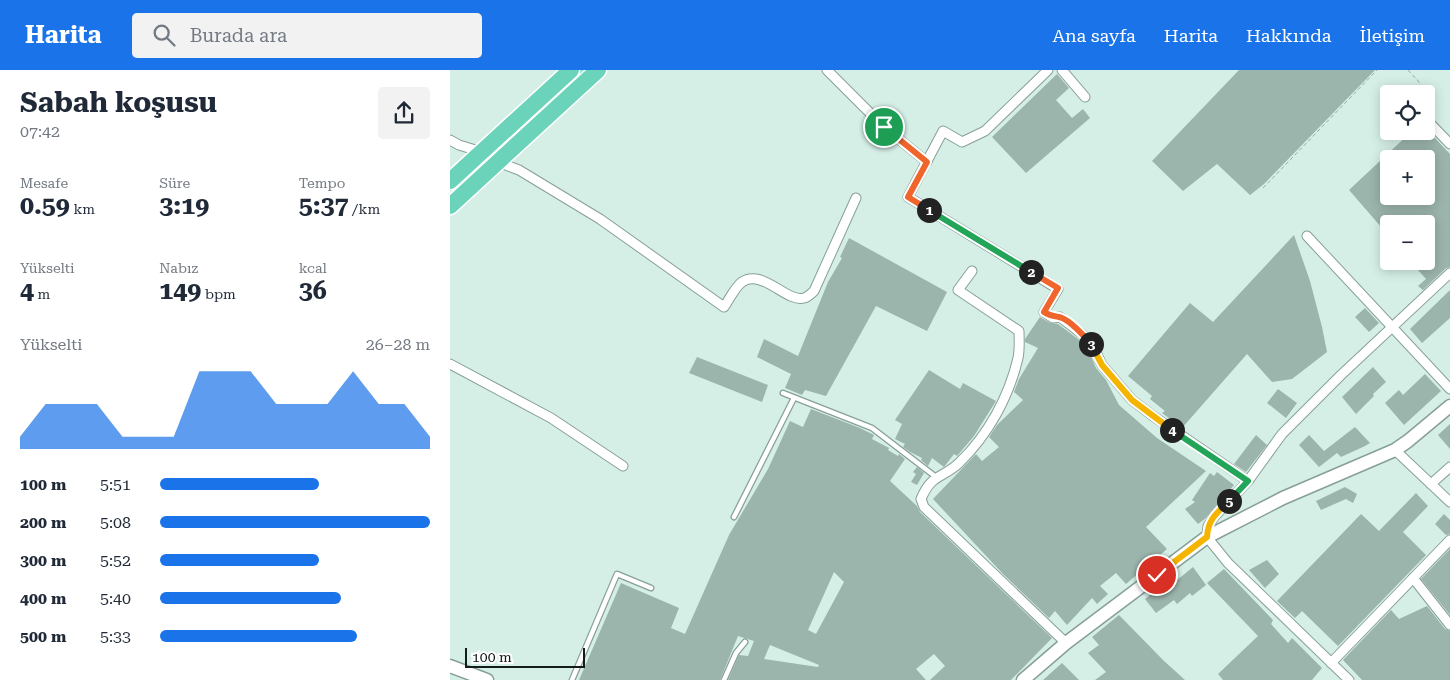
<!DOCTYPE html>
<html lang="tr">
<head>
<meta charset="utf-8">
<style>
	body { margin:0; font-family:"Roboto Serif",serif; background:#f2f2f3; color:#1f2937; height:100vh; display:flex; flex-direction:column; font-size:19px; white-space:nowrap }
	* { box-sizing:border-box; margin:0 }
	p { font-size:16px; color:#747a83 }
	.icon { flex:none; width:28px; height:28px; fill:none; stroke:currentColor; stroke-width:2; stroke-linecap:round; stroke-linejoin:round }
	.map { position:relative; flex:1; overflow:hidden }
	.side { display:flex; flex-direction:column; background:#fff; width:450px }
	.side>* { flex:none }
	.buttons { position:absolute; left:930px; top:15px; display:grid; gap:10px }
	.buttons a { display:grid; place-items:center; width:55px; height:55px; border-radius:5px; background:#fff; box-shadow:0 2px 12px #0003; font-size:25px }
	.scale { position:absolute; left:15px; bottom:12px; width:120px; box-sizing:border-box; padding-left:5px; border:2px solid #131c1a; border-top:0; font-size:14px; line-height:18px; white-space:nowrap; color:#131c1a; -webkit-text-stroke:4px #fff; paint-order:stroke }
	.pin { position:absolute; display:grid; place-items:center; width:42px; height:42px; color:#fff; margin:-21px; border:2px solid #fff; border-radius:50%; box-shadow:0 1px 5px #0007 }
	.km { position:absolute; width:25px; height:25px; margin:-12px; border-radius:50%; background:#222; color:#fff; font-size:14px; line-height:25px; text-align:center }
	.round { display:grid; place-items:center; flex:none; width:52px; height:52px; border-radius:5px; background:#f2f2f3 }
	.overview { display:flex; align-items:center; justify-content:space-between; height:85px; padding:0 20px }
	h1 { font-size:28px; font-weight:700; line-height:38px }
	.stats { display:grid; grid-template-columns:repeat(3,1fr); gap:8px; height:85px; padding:5px 20px }
	.stats div { display:grid; align-content:center }
	.stats b { font-size:25px; font-weight:700 }
	.stats small { font-size:14px; font-weight:400 }
	.stats p { font-size:14px }
	.chart { height:140px; padding:10px 20px }
	.chart p { display:flex; justify-content:space-between }
	.chart svg { width:100%; height:90px; margin-top:5px; fill:#1a73e8; opacity:.7 }
	ul { padding:0 20px; list-style:none; font-size:16px }
	li { display:grid; grid-template-columns:80px 60px 1fr; align-items:center; height:38px }
	li i { height:12px; border-radius:6px; background:#1a73e8 }
	header { display:flex; align-items:center; gap:30px; box-sizing:border-box; height:70px; padding:0 25px; background:#1a73e8; color:#fff }
	header strong { font-size:24px }
	nav { display:flex; gap:28px; margin-inline-start:auto; font-size:18px }
	.search { width:350px; height:45px; background:#f2f2f3; display:flex; align-items:center; gap:12px; box-sizing:border-box; padding:0 18px; border-radius:5px; color:#747a83; font-size:19px }
	main { display:flex; flex:1; min-height:0 }
	.map>svg:first-child { display:block }
</style>
</head>
<body>
<header>
<strong>Harita</strong>
<div class="search"><svg class="icon" aria-label="search" viewBox="0 0 24 24"><circle cx="10" cy="10" r="6"/><path d="M15 15l6 6"/></svg>Burada ara</div>
<nav><a>Ana sayfa</a><a>Harita</a><a>Hakkında</a><a>İletişim</a></nav>
</header>
<main>
<section class="side">
<div class="overview"><div><h1>Sabah koşusu</h1><p>07:42</p></div><a class="round"><svg class="icon" aria-label="share" viewBox="0 0 24 24"><path d="M12 15V3M7 8l5-5 5 5M5 13v7h14v-7"/></svg></a></div>
<div class="stats">
<div><p>Mesafe</p><b>0.59<small> km</small></b></div>
<div><p>Süre</p><b>3:19</b></div>
<div><p>Tempo</p><b>5:37<small> /km</small></b></div>
</div>
<div class="stats">
<div><p>Yükselti</p><b>4<small> m</small></b></div>
<div><p>Nabız</p><b>149<small> bpm</small></b></div>
<div><p>kcal</p><b>36</b></div>
</div>
<div class="chart"><p><span>Yükselti</span>26–28 m</p>
<svg viewBox="0 0 160 44" preserveAspectRatio="none"><path d="M0 44V38L10 22L20 22L30 22L40 38L50 38L60 38L70 6L80 6L90 6L100 22L110 22L120 22L130 6L140 22L150 22L160 38V44z"/></svg>
</div>
<ul>
<li><b>100 m</b>5:51<i style="width:59%"></i></li>
<li><b>200 m</b>5:08<i style="width:100%"></i></li>
<li><b>300 m</b>5:52<i style="width:59%"></i></li>
<li><b>400 m</b>5:40<i style="width:67%"></i></li>
<li><b>500 m</b>5:33<i style="width:73%"></i></li>
</ul>
</section>
<div class="map">
<svg width="1000" height="610" viewBox="0 0 1000 610">
	<rect width="100%" height="100%" fill="#d5efe7"/>
	<path fill="#78e5ca" d="M126 0H140L46 86 40 80Z"/>
	<g fill="#9bb4ac" fill-rule="evenodd">
		<path d="M789 0H925L814 114 800 125 767 94 733 121 702 91Z"/>
		<path d="M607 4 619 18 606 30 622 48 633 39 640 48 576 103 542 67Z"/>
		<path d="M962 61H972L979 68 982 65 1000 84V197L996 198 973 220 968 216 976 209 960 191H976V154H939V166L899 120ZM939 89H976V126H939Z"/>
		<path d="M844 165 860 211 872 257 877 282 842 309 822 312 797 284 732 358 712 343 715 341 700 329 702 326 678 306 740 233 763 252Z"/>
		<path d="M399 168 497 222 477 261 426 236 376 326 355 320 352 325 335 318 341 304 307 287 314 269 348 286 378 212 392 188 390 187Z"/>
		<path d="M1000 220V248L972 273 960 259Z"/>
		<path d="M915 238 929 253 919 262 905 247Z"/>
		<path d="M590 247 600 253 608 254 628 269 639 281 646 298 656 310 669 335 707 368 756 401 696 457 717 479 676 514 666 503 650 516 658 524 647 534 642 528 617 555 605 541 599 548 553 504 483 429 526 384 532 391 549 377 539 367 547 355 573 330 564 322 569 309 588 278 575 272V269Z"/>
		<path d="M247 287 318 315 312 332 239 303Z"/>
		<path d="M923 297 936 312 923 324 924 326 906 344 892 327Z"/>
		<path d="M479 300 510 319 513 313 546 331 524 366 507 386 504 384 494 397 482 388 478 396 471 390 472 388 460 382 453 377 455 374 445 369 452 354 445 350Z"/>
		<path d="M975 304 991 321 954 355 935 333 949 320 953 325Z"/>
		<path d="M828 319 847 333 836 348 817 333Z"/>
		<path d="M361 339 410 358 424 365 422 369 439 378 438 380 448 386 449 384 455 389 440 411 467 436 470 442 602 568 561 610H480L495 596 484 584 466 599 476 610H278L289 585 298 586 304 571 288 566 270 610H129L171 513 229 538 221 558 235 564 279 465 318 399 340 351 353 357ZM384 502 394 512 366 564 358 560ZM320 575 369 595 368 597 314 589Z"/>
		<path d="M1000 354V379L988 365Z"/>
		<path d="M905 357 920 373 915 376 891 387 887 383 869 397 849 375 859 365 874 381Z"/>
		<path d="M806 365 817 375 796 402 784 394Z"/>
		<path d="M467 397 474 403 467 415 461 412 466 404 463 402Z"/>
		<path d="M767 402 784 415 756 448 748 454 735 439 745 432 742 430 760 403 764 406Z"/>
		<path d="M895 417 907 424 903 433 896 429 871 440 866 431Z"/>
		<path d="M966 423 978 436 953 462 976 485 888 576 852 541 845 548 827 531 911 444 929 461Z"/>
		<path d="M994 444 1000 450V464L996 465 985 454Z"/>
		<path d="M1000 479V545L971 509Z"/>
		<path d="M817 490 829 504 815 518 799 500Z"/>
		<path d="M743 497 756 515 742 526 740 523 727 534 724 530 706 543 695 529 706 520 709 525Z"/>
		<path d="M774 499 823 550 821 554 838 573 842 568 872 598 862 610H773L768 604 808 566 757 513Z"/>
		<path d="M977 536 995 559 1000 561V610H912L893 590 941 540 949 549Z"/>
		<path d="M669 545 713 590 735 610H645L656 602 638 583 649 575 642 567Z"/>
		<path d="M612 593 629 610H593Z"/>
	</g>
	<g fill="none" stroke-linecap="round" stroke-linejoin="round">
		<g stroke="#879f98" stroke-width="7">
			<g id="lane">
				<path d="M333 323 422 358 486 407"/>
				<path d="M284 447 344 328"/>
				<path d="M122 610 167 504 201 518"/>
				<path d="M274 610 286 583 295 572"/>
			</g>
		</g>
		<g stroke="#879f98" stroke-width="11">
			<g id="street">
				<path d="M377 0 434 57 477 92"/>
				<path d="M598 0 535 61 512 72 493 61 458 127 608 219 594 242 603 248 610 247 632 264 644 278 652 295 682 330 703 346 798 411"/>
				<path d="M612 0 635 27"/>
				<path d="M976 49 1000 74"/>
				<path d="M0 70 9 75 32 82"/>
				<path d="M48 92 69 100 150 149 274 237C279 230 285 217 292 212 312 198 337 233 354 228 358 227 361 224 364 221L406 128"/>
				<path d="M857 166 1000 319"/>
				<path d="M522 201 508 220 569 261C569 269 570 279 568 288 559 327 538 365 509 393 492 409 482 403 471 429L474 437 616 573"/>
				<path d="M0 294 101 348 173 396"/>
				<path d="M945 380 1000 432"/>
				<path d="M981 414 1000 397"/>
				<path d="M963 508 1000 555"/>
				<path d="M881 593 1000 470"/>
				<path d="M899 610 778 493 757 467 758 456 764 447 798 411 832 364 891 305 1000 203"/>
			</g>
		</g>
		<g stroke="#879f98" stroke-width="15">
			<g id="secondary">
				<path d="M0 596 37 610"/>
				<path d="M573 610 616 573 757 467 833 428 945 380 958 371 1000 336"/>
			</g>
		</g>
		<g stroke="#fff" stroke-width="19">
			<g id="highway">
				<path d="M0 111 121 0"/>
				<path d="M0 136 148 0"/>
			</g>
		</g>
		<g stroke="#95aaa4" stroke-width="1" stroke-dasharray="4 2.5" stroke-linecap="butt">
			<path d="M958 0 969 12 975 24"/>
			<path d="M813 118 927 0"/>
		</g>
		<use href="#lane" stroke="#fff" stroke-width="4.5"/>
		<use href="#street" stroke="#fff" stroke-width="9"/>
		<use href="#secondary" stroke="#fff" stroke-width="12"/>
		<use href="#highway" stroke="#6bd3ba" stroke-width="16"/>
	</g>
	<g fill="none" stroke-linecap="round" stroke-linejoin="round">
		<g stroke="#fff" stroke-width="10">
			<path id="split-1" d="M434 57 477 92 458 127 479 140"/>
		</g>
		<g stroke="#fff" stroke-width="10">
			<path id="split-2" d="M479 140 581 202"/>
		</g>
		<g stroke="#fff" stroke-width="10">
			<path id="split-3" d="M581 202 608 218 594 242C600 246 603 246 609 247 619 249 635 267 641 274"/>
		</g>
		<g stroke="#fff" stroke-width="10">
			<path id="split-4" d="M641 274 652 295 682 330 722 360"/>
		</g>
		<g stroke="#fff" stroke-width="10">
			<path id="split-5" d="M722 360 798 411 779 431"/>
		</g>
		<g stroke="#fff" stroke-width="10">
			<path id="split-6" d="M707 505 757 467C758 449 767 443 779 431"/>
		</g>
		<use href="#split-1" stroke="#f0652b" stroke-width="6"/>
		<use href="#split-2" stroke="#22a559" stroke-width="6"/>
		<use href="#split-3" stroke="#f0652b" stroke-width="6"/>
		<use href="#split-4" stroke="#f5b400" stroke-width="6"/>
		<use href="#split-5" stroke="#22a559" stroke-width="6"/>
		<use href="#split-6" stroke="#f5b400" stroke-width="6"/>
	</g>
</svg>
<div class="buttons">
<a><svg class="icon" aria-label="locate" viewBox="0 0 24 24"><circle cx="12" cy="12" r="6"/><path d="M12 2v4M12 18v4M2 12h4M18 12h4"/></svg></a>
<a>+</a>
<a>−</a>
</div>
<div class="scale">100 m</div>
<div class="pin" style="left:434px;top:57px;background:#1e9e55"><svg class="icon" aria-label="arrive" viewBox="0 0 24 24"><path d="M6 21V4h12l-3 4 3 4H6"/></svg></div>
<div class="pin" style="left:707px;top:505px;background:#d93025"><svg class="icon" aria-label="check" viewBox="0 0 24 24"><path d="M5 12l5 5 9-10"/></svg></div>
<b class="km" style="left:479px;top:140px">1</b>
<b class="km" style="left:581px;top:202px">2</b>
<b class="km" style="left:641px;top:274px">3</b>
<b class="km" style="left:722px;top:360px">4</b>
<b class="km" style="left:779px;top:431px">5</b>
</div>
</main>
</body>
</html>
